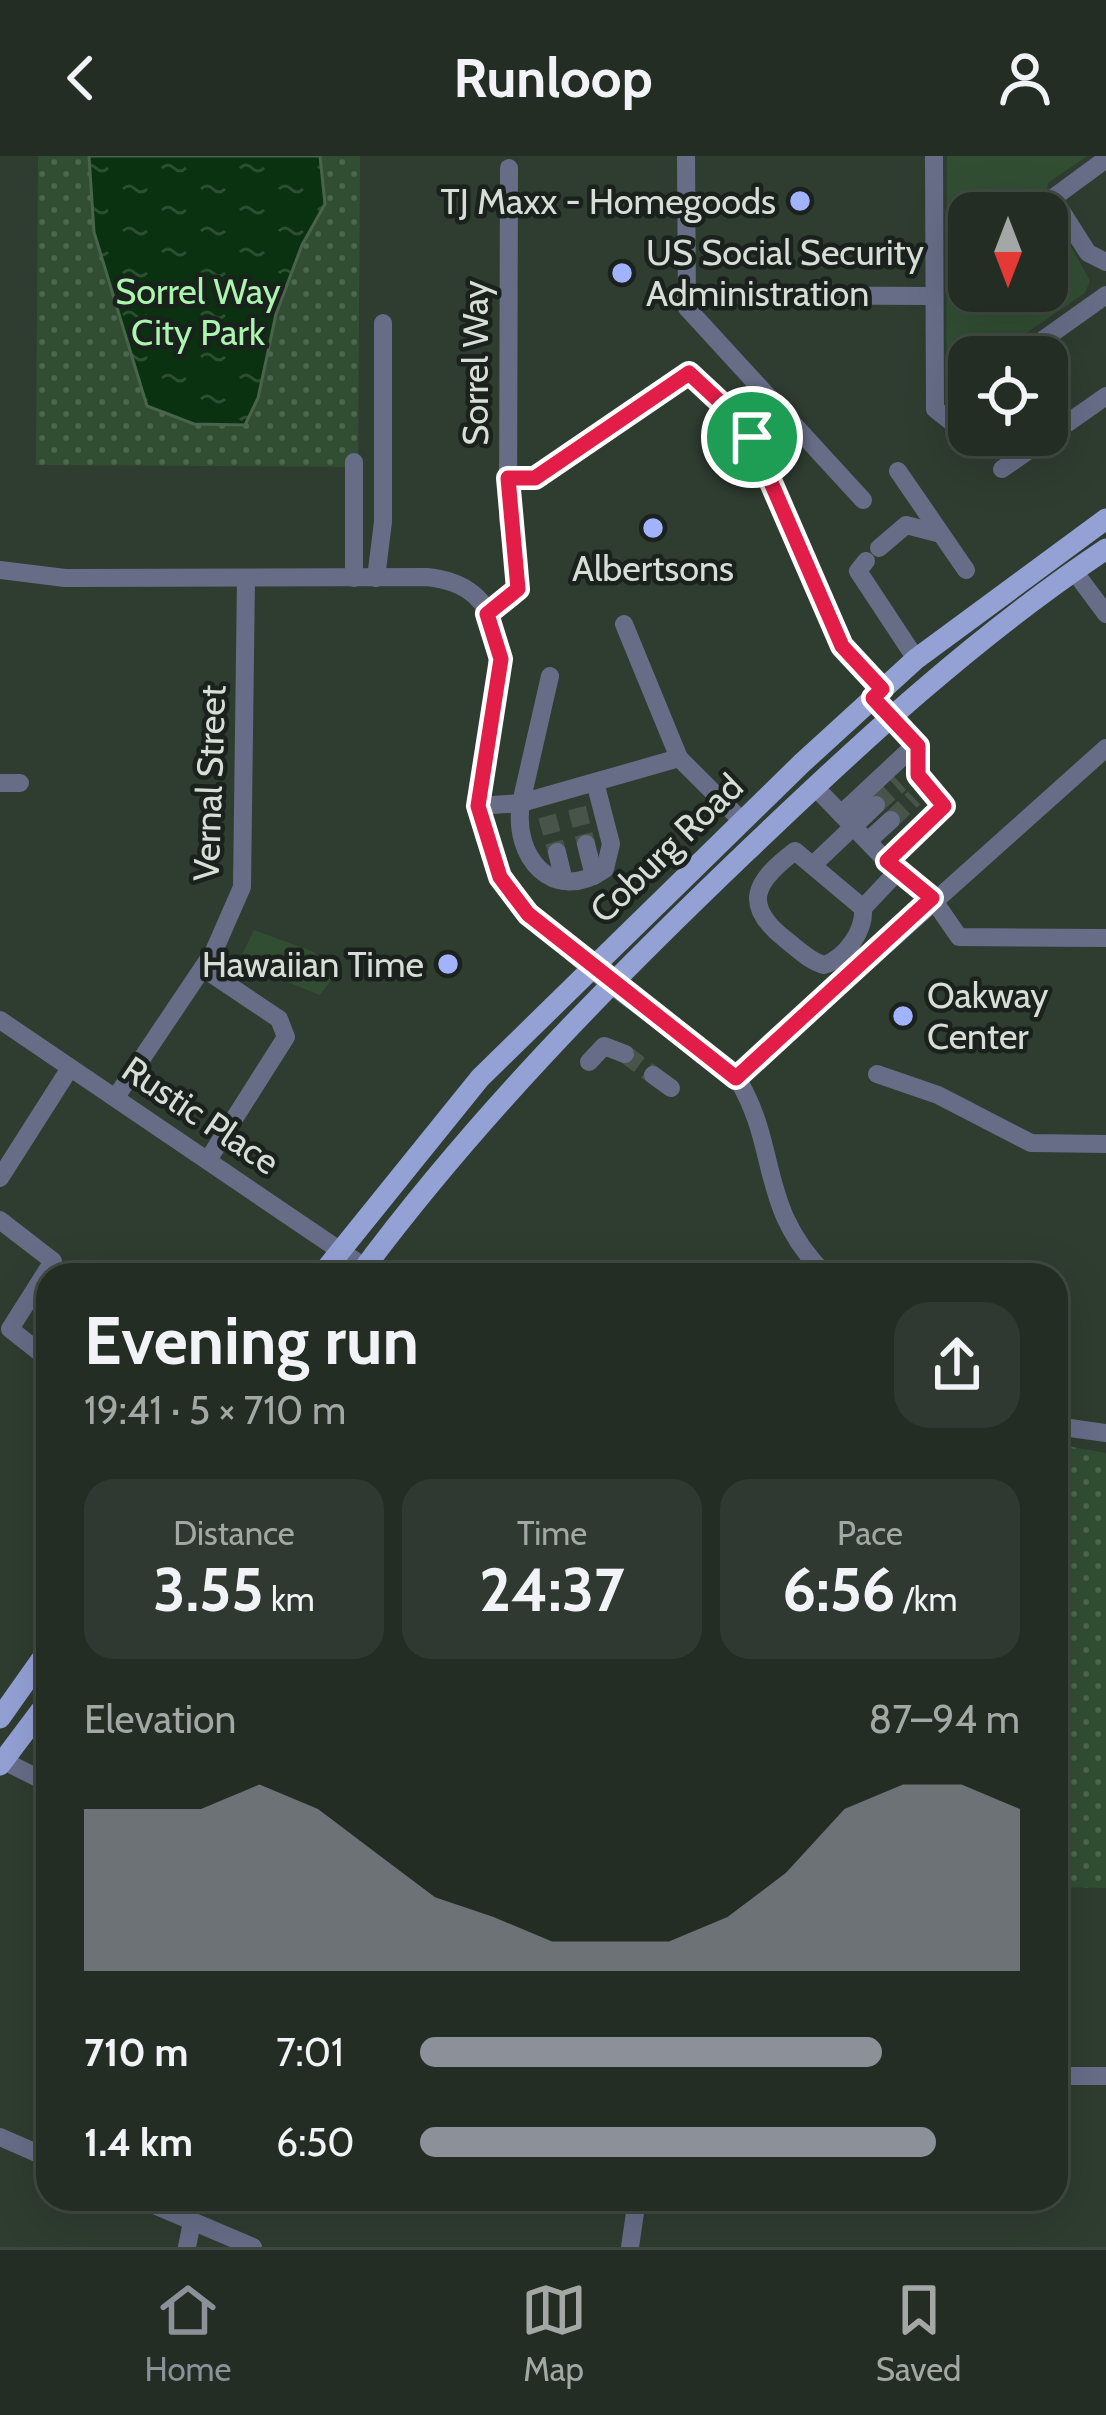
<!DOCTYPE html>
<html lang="en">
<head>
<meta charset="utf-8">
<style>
	body { margin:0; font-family:Cabin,sans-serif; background:#2f3931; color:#f1f3f6; height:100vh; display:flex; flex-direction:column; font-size:45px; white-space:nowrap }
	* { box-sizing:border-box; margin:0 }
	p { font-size:39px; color:#a3a8a6 }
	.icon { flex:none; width:66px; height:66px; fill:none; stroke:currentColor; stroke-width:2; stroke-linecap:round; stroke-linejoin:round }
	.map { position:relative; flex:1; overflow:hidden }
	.drawer { position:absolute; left:36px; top:1107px; width:1032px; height:948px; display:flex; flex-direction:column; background:#232d24; border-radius:36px; box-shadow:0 12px 48px #0002,0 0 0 3px #404941 }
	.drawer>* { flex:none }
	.needle { width:78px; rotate:180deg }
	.fabs { position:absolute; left:948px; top:36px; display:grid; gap:24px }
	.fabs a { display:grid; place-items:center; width:120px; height:120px; border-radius:24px; background:#232d24; box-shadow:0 12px 48px #0002,0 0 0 3px #404941; font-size:60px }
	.pin { position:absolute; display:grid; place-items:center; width:102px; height:102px; color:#fff; margin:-51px; border:6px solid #fff; border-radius:50%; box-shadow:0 3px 12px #0007 }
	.round { display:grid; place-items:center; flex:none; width:126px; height:126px; border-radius:36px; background:#2f3931 }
	.head { display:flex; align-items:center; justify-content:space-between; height:204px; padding:0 48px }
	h1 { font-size:66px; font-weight:700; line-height:90px }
	.figures { display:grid; grid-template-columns:repeat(3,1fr); gap:18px; height:204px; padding:12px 48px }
	.figures div { display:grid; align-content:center; border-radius:30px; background:#2f3931; text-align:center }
	.figures b { font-size:60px; font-weight:700 }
	.figures small { font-size:33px; font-weight:400 }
	.figures p { font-size:33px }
	.chart { height:336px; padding:24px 48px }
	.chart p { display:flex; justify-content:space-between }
	.chart svg { width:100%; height:216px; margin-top:12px; fill:#8c9099; opacity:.7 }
	ul { padding:0 48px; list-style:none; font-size:39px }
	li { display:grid; grid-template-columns:192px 144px 1fr; align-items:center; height:90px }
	li i { height:30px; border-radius:15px; background:#8c9099 }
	header { display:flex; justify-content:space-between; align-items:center; height:156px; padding:0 48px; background:#232d24; font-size:54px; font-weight:700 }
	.tab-bar { display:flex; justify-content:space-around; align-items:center; height:168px; border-top:3px solid #404941; background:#232d24; font-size:33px; color:#a3a8a6 }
	.tab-bar a { display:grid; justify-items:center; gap:6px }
	.tab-bar .on { color:#8c9099 }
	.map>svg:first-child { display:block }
</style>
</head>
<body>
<header><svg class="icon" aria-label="back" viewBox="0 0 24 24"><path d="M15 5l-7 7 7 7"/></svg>Runloop<svg class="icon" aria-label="person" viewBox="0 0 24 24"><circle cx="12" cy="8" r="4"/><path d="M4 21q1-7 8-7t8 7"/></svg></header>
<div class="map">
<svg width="1106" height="2091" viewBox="0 0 1106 2091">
	<defs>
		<pattern id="park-dots" width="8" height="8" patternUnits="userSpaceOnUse" patternTransform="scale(3)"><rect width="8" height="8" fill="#314e33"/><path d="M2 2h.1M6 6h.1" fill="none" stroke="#4e6750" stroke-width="1.8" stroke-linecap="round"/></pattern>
		<pattern id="water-ripples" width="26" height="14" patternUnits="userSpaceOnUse" patternTransform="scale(3)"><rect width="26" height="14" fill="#0a3110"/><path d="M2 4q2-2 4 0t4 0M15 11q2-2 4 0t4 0" fill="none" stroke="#2d4e32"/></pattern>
	</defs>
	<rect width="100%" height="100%" fill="#2f3c30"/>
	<g fill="#314e33">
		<path d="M947 0H1087L1048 27 1044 57H969V135H1047V78L1061 99 1072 92 1090 125 1085 137 991 201H969V216L952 235 946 233Z"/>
		<path d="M254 774 314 796 332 823 320 839 238 807Z"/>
	</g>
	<g fill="url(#park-dots)">
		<path d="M38 0H360L358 311 36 309Z"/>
		<path d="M1056 1288 1106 1297V1732L1056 1731Z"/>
	</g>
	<path fill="url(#water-ripples)" stroke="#48654c" stroke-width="3" d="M89 0H320L325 48 302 89 276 158 258 242 245 269 194 268 147 250 94 76Z"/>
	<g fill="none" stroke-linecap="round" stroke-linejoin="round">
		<g stroke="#485449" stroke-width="18" stroke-dasharray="18 9" stroke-linecap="butt">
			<path d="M876 649 900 627"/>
			<path d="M577 652 586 688"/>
			<path d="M547 660 557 696"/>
			<path d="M891 664 914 642"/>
			<path d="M625 898 653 919"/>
		</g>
		<g stroke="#676d87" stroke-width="18">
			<path d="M686 0 687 152 863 344"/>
			<path d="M934 0 935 253 954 268 969 236"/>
			<path d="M1106 3 1053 42 1088 97 1106 106"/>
			<path d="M685 139 933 140"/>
			<path d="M1019 201 1106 139"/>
			<path d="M354 306V422"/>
			<path d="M1002 313 1106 240"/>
			<path d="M898 315 966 414"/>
			<path d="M508 323 535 322 692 217 747 271 842 490 882 533"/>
			<path d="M879 392 906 369 941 378"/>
			<path d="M866 405 858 415 916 503"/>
			<path d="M0 414 65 422 427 421C557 435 463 600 483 675 509 774 658 859 737 922 780 993 757 1051 826 1119"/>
			<path d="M1074 415 1106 458"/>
			<path d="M376 422 383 366V167"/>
			<path d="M487 458 512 442 519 426 508 364 509 12"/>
			<path d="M624 468 679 602 742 665"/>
			<path d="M550 520 521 647 679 602"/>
			<path d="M873 542 918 590V619L944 650 887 705"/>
			<path d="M0 627H20"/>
			<path d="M815 631 897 716 932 742 959 781 1106 782"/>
			<path d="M478 650 521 647C512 701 553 749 605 713L611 688 595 626"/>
			<path d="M841 658 916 588"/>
			<path d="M868 685 891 664"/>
			<path d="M586 688 594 720"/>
			<path d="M557 696 564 725"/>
			<path d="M815 707 876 649"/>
			<path d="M863 752C865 774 846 802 824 809 809 805 797 792 785 783 742 749 754 726 795 695L863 752 897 716"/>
			<path d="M203 812 279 863 286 881 208 1004"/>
			<path d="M0 864 376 1119"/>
			<path d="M589 906 604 890 625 898"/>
			<path d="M877 918 938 939 1031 987 1106 988"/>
			<path d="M653 919 671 932"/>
			<path d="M737 922 1106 592"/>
			<path d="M116 941 214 795 242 731 246 422"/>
			<path d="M0 1022 70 912"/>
			<path d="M0 1064 53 1105 10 1173 48 1203"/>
			<path d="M1056 1270 1106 1277"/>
			<path d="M0 1603 48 1627"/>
			<path d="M1056 1920H1106"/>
			<path d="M0 1981 48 2002"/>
			<path d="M140 2043 253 2091"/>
			<path d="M187 2091 192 2066"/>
			<path d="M630 2091 637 2043"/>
		</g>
		<g stroke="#94a1d5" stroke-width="21">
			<path d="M321 1119 480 922 802 607 916 503 1106 363"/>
			<path d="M359 1119C474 964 606 830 745 697 859 588 974 481 1106 393"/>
			<path d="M0 1562 48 1494"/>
			<path d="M0 1609 48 1545"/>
		</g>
	</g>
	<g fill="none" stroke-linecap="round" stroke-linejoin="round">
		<g stroke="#fff" stroke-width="24">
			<path id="route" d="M689 217 747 271 842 490 882 533 873 542 918 590V619L944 650 887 705 932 742 736 922 528 758 500 721 478 650 501 503 487 458 518 433 508 322H535Z"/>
		</g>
		<use href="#route" stroke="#e11d48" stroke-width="15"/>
	</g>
	<g fill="#a1b3fd" stroke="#1b211c" stroke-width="4.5">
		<circle cx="800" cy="45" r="12"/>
		<circle cx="622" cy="117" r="12"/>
		<circle cx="653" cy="372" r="12"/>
		<circle cx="448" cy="808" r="12"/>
		<circle cx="903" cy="860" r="12"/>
	</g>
	<g text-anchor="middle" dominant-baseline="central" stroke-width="9" stroke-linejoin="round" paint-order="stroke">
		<g font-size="36" fill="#d7ded7" stroke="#1b211c" text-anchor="end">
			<text x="776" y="45">TJ Maxx - Homegoods</text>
			<text x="646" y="96" text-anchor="start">US Social Security<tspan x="646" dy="41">Administration</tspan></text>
			<text x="653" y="412" text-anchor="middle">Albertsons</text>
			<text x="424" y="808">Hawaiian Time</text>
			<text x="927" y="839" text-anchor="start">Oakway<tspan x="927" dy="41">Center</tspan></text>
		</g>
		<g font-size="36" fill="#abf6af" stroke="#1b211c">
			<text x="198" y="135">Sorrel Way<tspan x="198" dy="41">City Park</tspan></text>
		</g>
		<g font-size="36" fill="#d7ded7" stroke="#1b211c">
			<text transform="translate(475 207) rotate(-90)">Sorrel Way</text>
			<text transform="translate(209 627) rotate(-88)">Vernal Street</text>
			<text transform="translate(666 692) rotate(-44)">Coburg Road</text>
			<text transform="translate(201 959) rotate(34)">Rustic Place</text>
		</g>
	</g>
</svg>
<div class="fabs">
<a><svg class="needle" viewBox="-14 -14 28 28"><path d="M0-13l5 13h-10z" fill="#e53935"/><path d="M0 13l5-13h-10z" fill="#a3a8a6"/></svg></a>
<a><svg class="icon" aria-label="locate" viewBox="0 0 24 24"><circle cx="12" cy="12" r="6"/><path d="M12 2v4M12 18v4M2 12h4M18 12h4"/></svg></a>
</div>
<div class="pin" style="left:752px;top:281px;background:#1e9e55"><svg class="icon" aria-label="arrive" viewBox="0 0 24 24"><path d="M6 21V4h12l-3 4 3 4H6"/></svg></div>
<section class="drawer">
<div class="head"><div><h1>Evening run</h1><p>19:41 · 5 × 710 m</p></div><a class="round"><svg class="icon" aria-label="share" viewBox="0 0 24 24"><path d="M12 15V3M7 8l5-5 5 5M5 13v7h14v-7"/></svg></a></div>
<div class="figures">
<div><p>Distance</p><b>3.55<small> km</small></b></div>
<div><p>Time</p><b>24:37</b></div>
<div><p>Pace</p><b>6:56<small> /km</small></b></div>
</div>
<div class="chart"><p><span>Elevation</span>87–94 m</p>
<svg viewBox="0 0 160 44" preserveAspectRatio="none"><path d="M0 44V11L10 11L20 11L30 6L40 11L50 20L60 29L70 33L80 38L90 38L100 38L110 33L120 24L130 11L140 6L150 6L160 11V44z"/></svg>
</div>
<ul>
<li><b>710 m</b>7:01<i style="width:77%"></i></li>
<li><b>1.4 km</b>6:50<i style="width:86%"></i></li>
</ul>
</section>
</div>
<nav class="tab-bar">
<a class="on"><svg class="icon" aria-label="home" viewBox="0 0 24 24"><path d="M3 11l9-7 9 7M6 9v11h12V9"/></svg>Home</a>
<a><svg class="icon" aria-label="map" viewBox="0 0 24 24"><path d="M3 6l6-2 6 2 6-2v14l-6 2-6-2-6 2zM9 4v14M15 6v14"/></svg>Map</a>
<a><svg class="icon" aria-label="saved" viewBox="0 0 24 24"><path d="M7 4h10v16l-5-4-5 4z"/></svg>Saved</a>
</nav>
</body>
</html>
